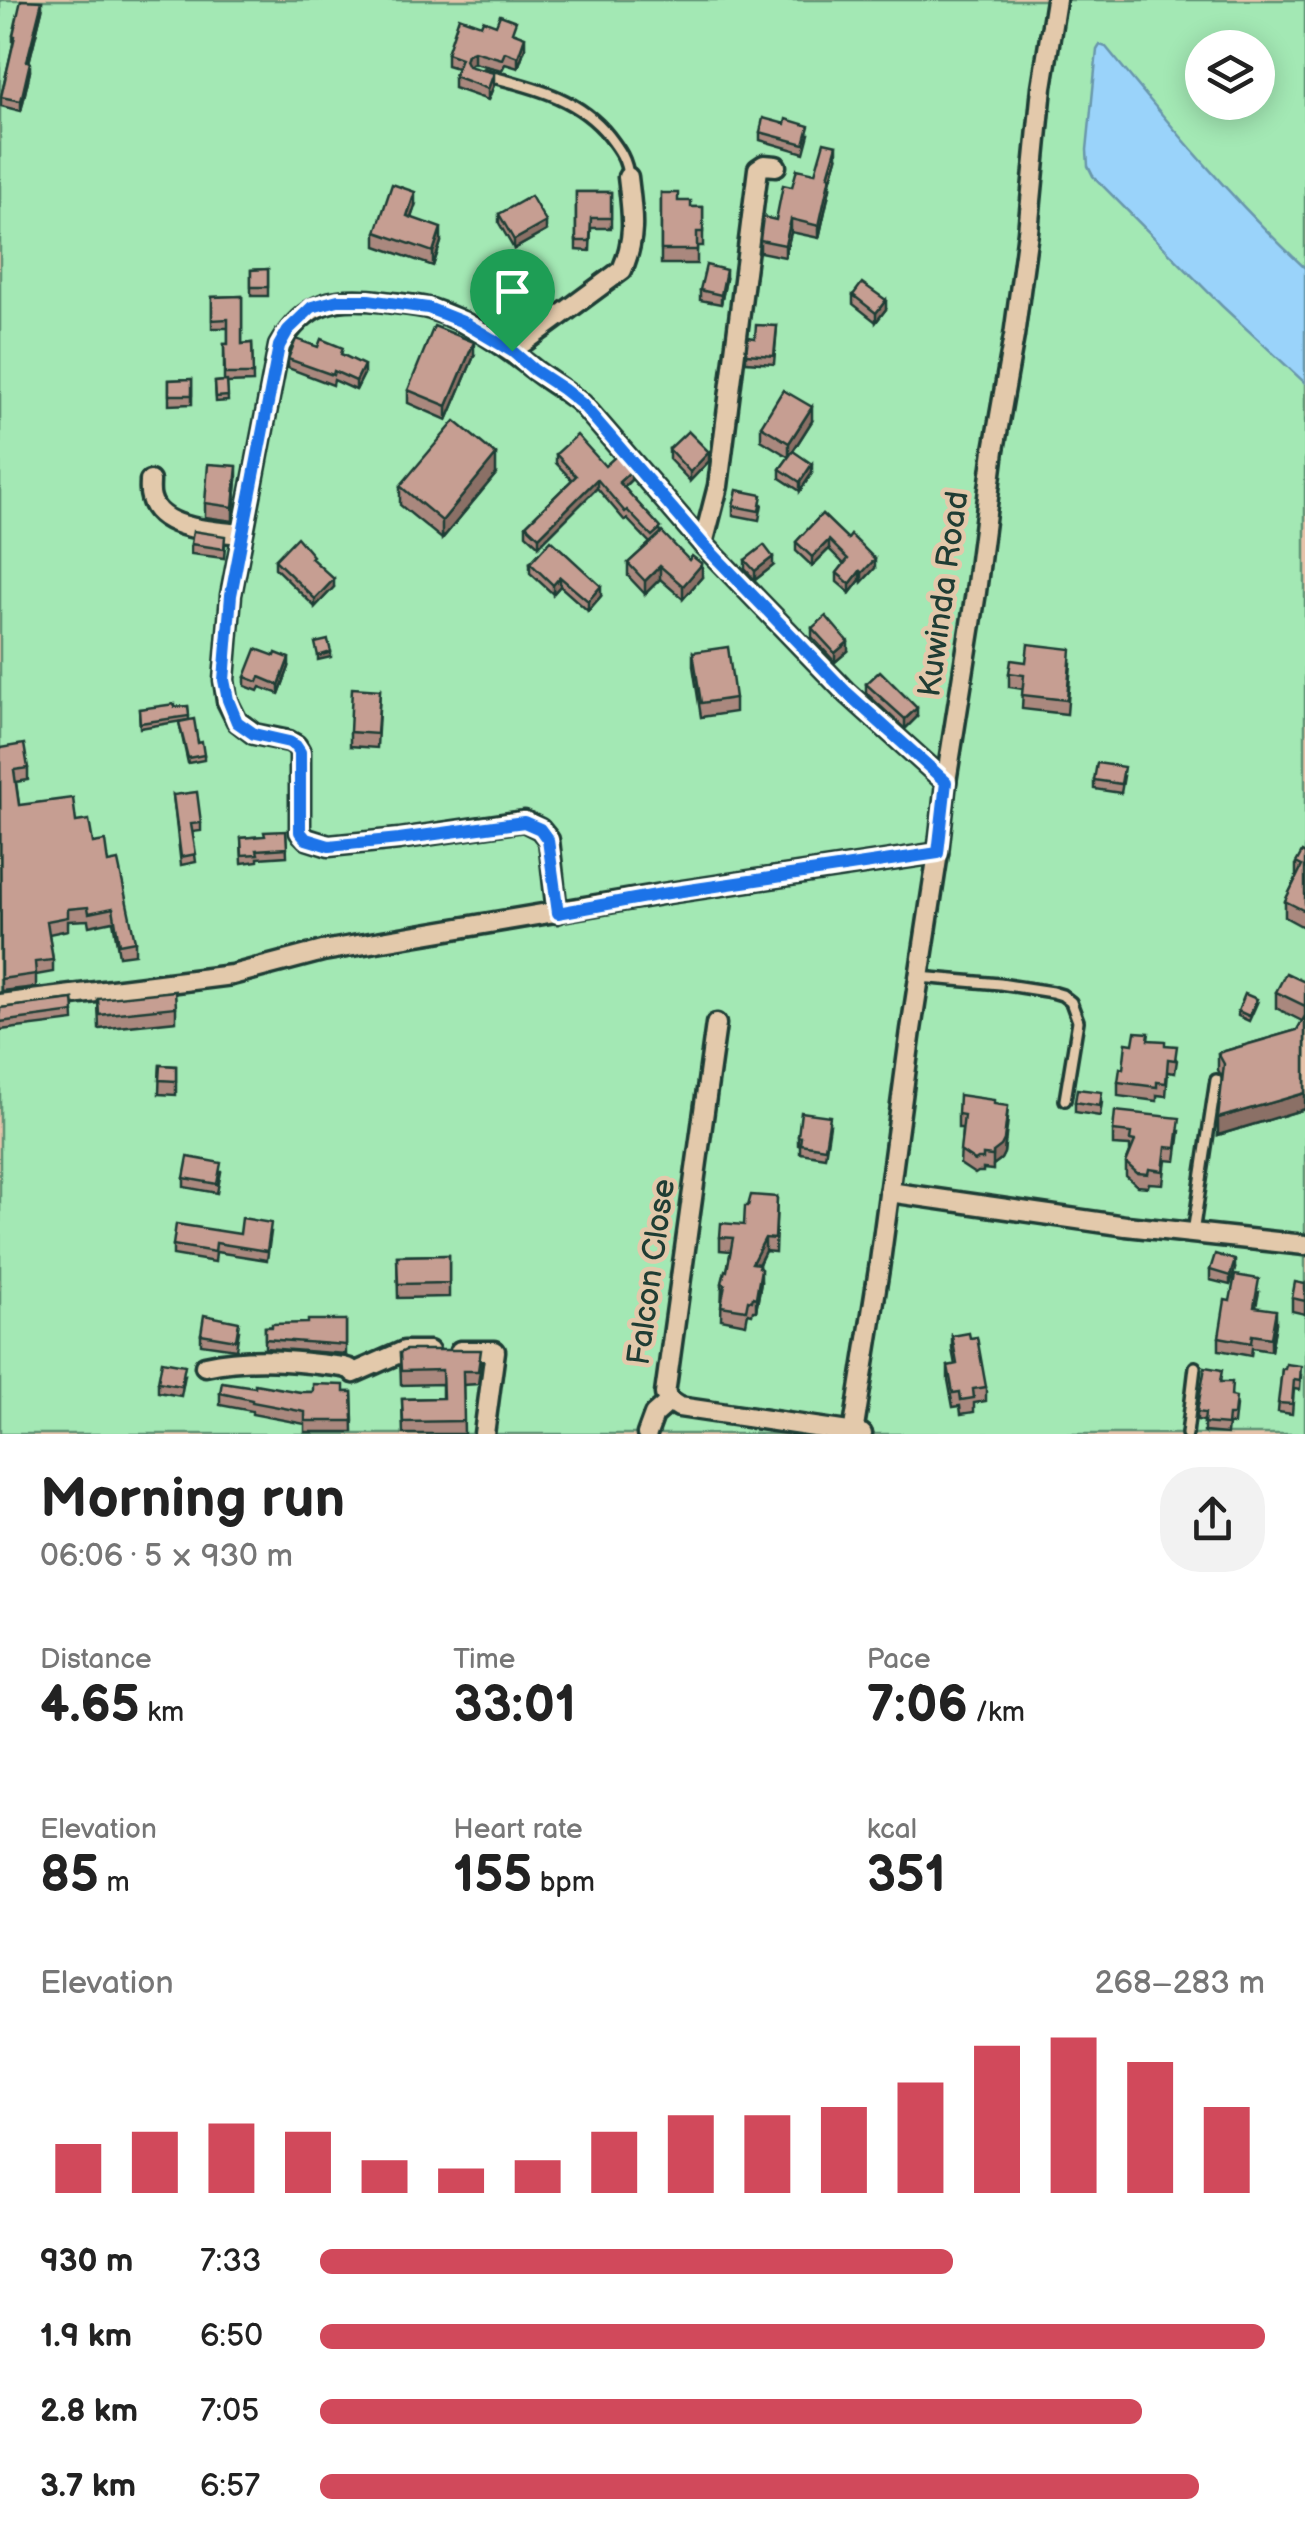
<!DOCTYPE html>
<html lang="en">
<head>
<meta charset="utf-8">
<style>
	body { margin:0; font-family:"Balsamiq Sans",sans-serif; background:#f2f2f2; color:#222; height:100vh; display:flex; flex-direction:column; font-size:38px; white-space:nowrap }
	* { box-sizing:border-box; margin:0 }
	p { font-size:32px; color:#767676 }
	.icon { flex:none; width:55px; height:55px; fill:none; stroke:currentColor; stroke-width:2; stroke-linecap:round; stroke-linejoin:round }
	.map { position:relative; height:1434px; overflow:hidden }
	.panel { display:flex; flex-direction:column; background:#fff; flex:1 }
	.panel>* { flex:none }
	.controls { position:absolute; left:1185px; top:30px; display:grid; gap:20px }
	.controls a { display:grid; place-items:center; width:90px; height:90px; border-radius:50%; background:#fff; box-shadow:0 5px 25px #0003; font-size:50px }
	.pin { position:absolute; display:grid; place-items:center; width:85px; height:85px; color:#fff; margin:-102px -42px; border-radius:50% 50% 50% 0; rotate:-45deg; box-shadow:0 0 10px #0007 }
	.pin .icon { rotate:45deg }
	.round { display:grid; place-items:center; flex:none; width:105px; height:105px; border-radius:40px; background:#f2f2f2 }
	.headline { display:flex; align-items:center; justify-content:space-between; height:170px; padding:0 40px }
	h1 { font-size:55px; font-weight:800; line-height:75px }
	.metrics { display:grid; grid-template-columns:repeat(3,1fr); gap:15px; height:170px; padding:10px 40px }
	.metrics div { display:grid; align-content:center }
	.metrics b { font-size:50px; font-weight:800 }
	.metrics small { font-size:28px; font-weight:400 }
	.metrics p { font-size:28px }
	.chart { height:280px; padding:20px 40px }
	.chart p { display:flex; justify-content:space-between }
	.chart svg { width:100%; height:180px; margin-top:10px; stroke:#d1495b; stroke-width:6 }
	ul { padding:0 40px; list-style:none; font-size:32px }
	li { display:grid; grid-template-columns:160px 120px 1fr; align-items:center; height:75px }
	li i { height:25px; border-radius:12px; background:#d1495b }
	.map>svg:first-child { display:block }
</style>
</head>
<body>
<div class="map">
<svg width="1305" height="1434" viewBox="0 0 1305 1434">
	<rect width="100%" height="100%" fill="#e7c3aa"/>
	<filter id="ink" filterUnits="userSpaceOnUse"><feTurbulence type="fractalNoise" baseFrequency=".01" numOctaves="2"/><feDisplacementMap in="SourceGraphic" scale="20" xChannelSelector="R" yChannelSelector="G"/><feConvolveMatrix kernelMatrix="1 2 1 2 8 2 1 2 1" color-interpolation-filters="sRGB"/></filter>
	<g filter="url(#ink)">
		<path fill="#a3e8b4" stroke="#619274" stroke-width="2.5" fill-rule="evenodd" d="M0 0H1305V1434H0ZM1202 48H1258V102H1202Z"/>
		<path fill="#9ad3fa" stroke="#6997ab" stroke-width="2.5" d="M1100 45 1106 47C1169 124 1232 200 1305 268V383L1222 306 1093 176 1088 166 1087 150 1097 50Z"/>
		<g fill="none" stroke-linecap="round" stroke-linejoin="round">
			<g stroke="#1f3d34" stroke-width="16">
				<g id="lane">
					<path d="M485 75C531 87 577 96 609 136 619 149 627 160 628 177"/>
					<path d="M919 977 1000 984 1052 992 1062 995 1071 1002 1078 1021 1065 1100"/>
					<path d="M1193 1233 1216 1080"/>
					<path d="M1187 1434 1195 1367"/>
				</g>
			</g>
			<g stroke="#1f3d34" stroke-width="25">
				<g id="street">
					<path d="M512 351 622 270C637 236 632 212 628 177"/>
					<path d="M150 481C150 487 149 492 151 498 159 530 215 531 242 534"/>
					<path d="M703 544 718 486 758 169 764 165 776 166"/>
					<path d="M557 913 549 840 540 829 524 821 399 839 329 846 307 839 300 832V752L296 745 289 741 254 734 237 721 227 701 224 680 231 595 279 346C305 301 336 295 385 302 400 304 416 305 431 309 469 321 501 344 532 368 548 381 566 391 582 404L703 544 845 691 946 782"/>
					<path d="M0 1004 232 975 323 951 662 894 938 853"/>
					<path d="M716 1024 665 1394 670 1401 679 1407 862 1434"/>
					<path d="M889 1192 1126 1226 1305 1245"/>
					<path d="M460 1351H495L484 1434"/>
					<path d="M205 1366C252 1356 296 1361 343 1367L350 1369 354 1373 404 1351H429"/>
					<path d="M647 1434 654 1415 670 1401"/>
					<path d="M853 1434 879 1269 911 1030 938 853 946 782 976 592 994 450 1014 336 1028 232 1042 87 1056 0"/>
				</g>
			</g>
			<use href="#lane" stroke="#e3c9ab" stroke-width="9"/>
			<use href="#street" stroke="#e3c9ab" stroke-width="18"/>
		</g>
		<g fill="#aa887e" stroke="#1f3d34" stroke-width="2.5">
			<path d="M42 10 29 62 30 71 21 111 1 106V97L13 44V35Z"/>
			<path d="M481 25 516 33 525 48 518 68 505 64 502 70 474 63 468 66 494 85 488 100 454 88V76L457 68 447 65V53Z"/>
			<path d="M760 132 809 134 804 153 760 140Z"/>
			<path d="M837 158 830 182V188L819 238 791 232 785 257 760 252V240L776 220 792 187Z"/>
			<path d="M576 192H611V228H591L590 251 576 250Z"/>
			<path d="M661 193 691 207H703V246H697V264H661Z"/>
			<path d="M415 206 411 217 441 242 433 266 376 246V232Z"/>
			<path d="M499 214 546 231 514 249 499 223Z"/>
			<path d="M268 269V296H251V270Z"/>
			<path d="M726 279 721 304 700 300V290Z"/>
			<path d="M853 295 886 309 876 322 853 304Z"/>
			<path d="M242 296V344L252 343 253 382 227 383 228 401 216 402 215 382 224 381V344H228V328H212V297Z"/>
			<path d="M777 326 774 364 746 362V354L755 338Z"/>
			<path d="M318 347 343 355 364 374 356 390 334 380 333 385 288 368V359Z"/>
			<path d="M474 356 447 420 408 403V390Z"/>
			<path d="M192 379V404L169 405V380Z"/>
			<path d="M812 421 793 451 812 473 800 491 780 478V469L789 457 761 440V426Z"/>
			<path d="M669 449 709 461 690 481 669 459Z"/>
			<path d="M556 454 605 466 631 480 624 487 661 532 702 577 683 599 660 579 645 594 628 576V563L650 543 627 519 625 521 597 488 539 546 526 534V525L572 480 556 463Z"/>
			<path d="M496 474 442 539 400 505V486Z"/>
			<path d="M237 480 233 521 205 517V503Z"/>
			<path d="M762 504 759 520 733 515V506Z"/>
			<path d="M822 514 875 568 862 582 860 580 850 593 837 582V573L844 564 829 549 812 566 796 551V542Z"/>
			<path d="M191 544 225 545 224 558 191 554Z"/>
			<path d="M275 560H313L334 587 315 607 275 568Z"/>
			<path d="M745 560 773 566 755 580 745 569Z"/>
			<path d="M530 563 601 596 588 611 560 586 553 594 530 573Z"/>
			<path d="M812 628 848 651 835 662 812 637Z"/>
			<path d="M693 652 735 698V712L701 717 693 666Z"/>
			<path d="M1026 662 1071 663 1067 714 1022 709 1023 689 1009 687V673Z"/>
			<path d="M289 667 279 694 260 687 258 691 245 686V677Z"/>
			<path d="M866 684 917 717 905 729 866 693Z"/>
			<path d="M380 690 377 748 350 746V732Z"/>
			<path d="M188 706 189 720 204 755V760L188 763 179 722 188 720 140 728 139 709Z"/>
			<path d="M0 748 28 768V780L16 782 19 805 76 822 108 863 135 941V954L119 956 113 921 89 926 88 920 68 921V930L49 934 53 960V972L36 975V987L1 991Z"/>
			<path d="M1124 776 1121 793 1094 789V780Z"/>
			<path d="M173 795 201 823V831L192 832 196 862 181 865Z"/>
			<path d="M286 831 287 856 258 858V861L242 863 241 838 265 836Z"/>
			<path d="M1305 854V928L1285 917V901L1296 879V863Z"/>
			<path d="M1305 982V1109L1218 1135 1222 1077 1218 1070V1053L1297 1030 1302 1021 1276 1008V992Z"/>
			<path d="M73 999 74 1021 0 1030V1008Z"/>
			<path d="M98 999 176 1007V1021L99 1029Z"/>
			<path d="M1257 1003 1249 1021 1238 1016V1011Z"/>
			<path d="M1149 1040 1165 1045 1177 1060 1175 1073 1168 1072 1166 1096 1157 1095V1101L1118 1096V1082L1133 1044Z"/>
			<path d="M160 1065 176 1066V1095L159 1094Z"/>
			<path d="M1075 1102H1102L1100 1116 1075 1112Z"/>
			<path d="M994 1104 1008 1119 1004 1153 1001 1159 993 1165V1170L983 1169V1172H978L975 1174 960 1164 962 1128H958V1114Z"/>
			<path d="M830 1125 825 1157 800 1153V1146L798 1145V1136Z"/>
			<path d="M1113 1131H1180L1176 1161 1166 1160 1163 1184 1149 1183 1148 1187 1137 1186 1126 1176V1163L1130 1153V1146L1113 1145Z"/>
			<path d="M221 1172 217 1193 184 1187V1178Z"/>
			<path d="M777 1197 775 1252 765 1251 759 1264 761 1282 756 1311H753L752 1314 748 1313 746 1324 721 1319 722 1283 727 1271 731 1251 720 1250V1237L744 1225Z"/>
			<path d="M271 1232 267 1260 216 1252 215 1262 173 1255V1245L240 1234Z"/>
			<path d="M449 1255V1297L398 1298 397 1256Z"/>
			<path d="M1235 1269 1230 1285 1210 1280V1270Z"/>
			<path d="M1305 1284V1314L1292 1311V1298Z"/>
			<path d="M1259 1292 1256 1307 1276 1323 1271 1351 1252 1348 1251 1356 1219 1350V1337L1230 1301Z"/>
			<path d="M346 1320V1354L265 1348V1327Z"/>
			<path d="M239 1331 236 1349 201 1344V1334Z"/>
			<path d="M952 1336 986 1387V1401L974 1403V1412L961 1414 960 1406 953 1407 948 1380V1366L955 1365 952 1349Z"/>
			<path d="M400 1353 481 1364 478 1384 463 1385 464 1434H403L402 1399 442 1398V1384L401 1385Z"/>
			<path d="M1282 1369 1301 1375 1300 1390 1294 1389 1292 1414 1278 1412Z"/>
			<path d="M185 1375 181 1396 158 1392V1382Z"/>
			<path d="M1221 1382 1232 1396 1236 1406 1234 1424H1228L1227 1434 1204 1432V1421L1197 1420V1412Z"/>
			<path d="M255 1387 300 1392H352L353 1432H305V1424L252 1414V1411L220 1405V1393Z"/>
		</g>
		<g fill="#8b6f66" stroke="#1f3d34" stroke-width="2.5">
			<path d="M42 1V10L27 71V61Z"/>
			<path d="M525 37V48L518 68V57Z"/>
			<path d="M474 51V63L467 66 465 60 467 54Z"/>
			<path d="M30 62V71L21 111V101Z"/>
			<path d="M494 73V85L488 100V89Z"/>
			<path d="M837 145V158L830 182V188L819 238V226L828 176Z"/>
			<path d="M415 192V206L407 230V216Z"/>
			<path d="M791 219V232L785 257V245Z"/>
			<path d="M546 222V231L514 249V240Z"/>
			<path d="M441 228V242L433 266V252Z"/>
			<path d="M726 270V279L721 304V295Z"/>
			<path d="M886 300V309L876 322V313Z"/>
			<path d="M474 342V356L447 420V406Z"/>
			<path d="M364 365V374L356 390V381Z"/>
			<path d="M812 407V421L789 457V443Z"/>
			<path d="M709 452V461L690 481V472Z"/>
			<path d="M496 455V474L442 539V521Z"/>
			<path d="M812 464V473L800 491V482Z"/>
			<path d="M237 466V480L233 521V507Z"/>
			<path d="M631 471V480L619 491V482Z"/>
			<path d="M597 479V488L539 546V537Z"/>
			<path d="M829 540V549L812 566V557Z"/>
			<path d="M773 557V566L755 580V571Z"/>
			<path d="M875 559V568L862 582V573Z"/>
			<path d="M702 564V577L683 599V586Z"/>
			<path d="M660 566V579L645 594V581Z"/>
			<path d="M860 571V580L850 593V584Z"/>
			<path d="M560 577V586L553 594V585Z"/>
			<path d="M334 579V587L315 607V599Z"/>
			<path d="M601 586V596L588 611V601Z"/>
			<path d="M848 642V651L835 662V653Z"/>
			<path d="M331 652V657L318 660V656Z"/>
			<path d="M289 658V667L279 694V685Z"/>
			<path d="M917 708V717L905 729V719Z"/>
			<path d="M1305 1093V1109L1218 1135V1118Z"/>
			<path d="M1008 1106 1004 1153 1001 1159 993 1165V1152Z"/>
			<path d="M765 1238V1251L752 1276V1263Z"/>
			<path d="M1235 1260V1269L1230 1285V1276Z"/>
			<path d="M761 1269V1282L756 1311V1298Z"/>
			<path d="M1276 1310V1323L1271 1351V1338Z"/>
		</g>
		<g fill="#c69e92" stroke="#1f3d34" stroke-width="2.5">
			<path d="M21 0 42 1 27 61 30 62 21 101 1 97 15 36 13 35Z"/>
			<path d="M500 15 516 21 512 32 525 37 518 57 505 52 502 59 474 51 467 54 465 60 468 66 494 73 488 89 454 76 461 58 447 53 459 17 481 25 483 20 496 25Z"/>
			<path d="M763 118 785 124 786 119 809 126 804 144 760 132Z"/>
			<path d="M824 142 837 145 828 176H830L819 226 791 219 785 245 760 240 763 217 776 220 783 185 792 187 797 169 815 173Z"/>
			<path d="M392 184 415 192 407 216 441 228 433 252 376 232Z"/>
			<path d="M576 192H611V218H591L590 241H576Z"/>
			<path d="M661 193H678V201H691V207H703V232H697V250H661Z"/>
			<path d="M531 196 546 222 514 240 499 214Z"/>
			<path d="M706 265 726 270 721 295 700 290Z"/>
			<path d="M268 269V287H251V270Z"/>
			<path d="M862 283 886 300 876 313 853 295Z"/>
			<path d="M242 296V344L252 343 253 374H225L224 344H228V319L212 320V297Z"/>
			<path d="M756 325 777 326 774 356 746 354 748 337 755 338Z"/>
			<path d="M434 326 474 342 447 406 408 390Z"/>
			<path d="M296 339 318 347 321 339 343 348 341 354 364 365 356 381 334 371 333 375 288 359Z"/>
			<path d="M192 379V395H169V380Z"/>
			<path d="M227 381 228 396 216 397 215 382Z"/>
			<path d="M783 390 812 407 789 443 761 426Z"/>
			<path d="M455 421 496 455 442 521 400 486Z"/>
			<path d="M688 431 709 452 690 472 669 449Z"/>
			<path d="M577 435 605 466 617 455 631 471 619 482 661 528 652 536 627 510 625 512 597 479 539 537 526 525 576 476 556 454Z"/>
			<path d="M793 451 812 464 800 482 780 469Z"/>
			<path d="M208 464 237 466 233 507 205 503Z"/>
			<path d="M737 490 762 495 759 511 733 506Z"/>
			<path d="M822 514 848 539 851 535 875 559 862 573 860 571 850 584 837 573 848 559 829 540 812 557 796 542Z"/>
			<path d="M193 531 225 536 224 549 191 544Z"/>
			<path d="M662 532 689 560 692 556 702 564 683 586 660 566 645 581 628 563Z"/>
			<path d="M297 537 313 556 311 558 334 579 315 599 275 560Z"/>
			<path d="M551 540 601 586 588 601 560 577 553 585 530 563Z"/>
			<path d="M764 545 773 557 755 571 745 560Z"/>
			<path d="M826 616 848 642 835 653 812 628Z"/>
			<path d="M328 640 331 652 318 656 315 643Z"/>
			<path d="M1028 644 1071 649 1067 700 1022 695 1024 675 1009 673 1011 660 1026 662Z"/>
			<path d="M728 647 735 698 701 703 693 652Z"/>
			<path d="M256 649 275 656 276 653 289 658 279 685 260 677 258 682 245 677Z"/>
			<path d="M880 671 917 708 905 719 866 684Z"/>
			<path d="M352 688 380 690 377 734 350 732Z"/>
			<path d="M175 704V707L188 706 189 716 140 723 139 709Z"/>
			<path d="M194 719 198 743 202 742 204 755 188 758 179 722Z"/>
			<path d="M24 744 28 768 14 770 19 805 73 798 76 822 89 820 93 843 105 841 108 863 118 861 135 941 119 944 113 908 89 913 88 907 68 909V917L47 921 53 960 35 962 36 974 1 979 0 748Z"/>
			<path d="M1097 763 1124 767 1121 784 1094 780Z"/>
			<path d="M197 792 201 823 191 824 196 854 181 857 173 795Z"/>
			<path d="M286 831 287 848 257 850 258 854 242 855 241 838 265 836 264 832Z"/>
			<path d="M1302 852 1305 854V911L1285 901 1302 866 1296 863Z"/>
			<path d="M1286 973 1305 982V1006L1276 992Z"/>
			<path d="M175 991 176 1007 99 1015 98 999Z"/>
			<path d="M1245 994 1257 999 1249 1016 1238 1011Z"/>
			<path d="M73 999 74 1012 0 1022V1008Z"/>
			<path d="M1305 1016V1093L1218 1118 1224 1064 1218 1053 1297 1030Z"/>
			<path d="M1135 1032 1149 1033 1148 1040 1165 1041V1045L1177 1046 1175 1060 1168 1059 1166 1083 1157 1082V1087L1118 1082 1120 1068 1123 1069 1126 1043 1133 1044Z"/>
			<path d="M160 1065 176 1066V1081L159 1080Z"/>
			<path d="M1077 1089 1102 1092 1100 1106 1075 1102Z"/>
			<path d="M959 1095 994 1100V1104L1008 1106 1004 1140 1001 1146 993 1152V1156L983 1155V1159H978L975 1161 960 1151 964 1115 958 1114Z"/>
			<path d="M1115 1111 1180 1118 1176 1148 1166 1147 1163 1171 1149 1169 1148 1174 1137 1173 1126 1163 1135 1141 1130 1140 1131 1133 1113 1131Z"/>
			<path d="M801 1112 830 1116 825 1148 800 1144 801 1137 798 1136Z"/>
			<path d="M188 1157 221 1163 217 1184 184 1178Z"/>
			<path d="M751 1195 777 1197 775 1239 765 1238 752 1263 759 1264 758 1267 761 1269 756 1298 753 1297 752 1301 748 1300 746 1310 721 1306 725 1284 722 1283 725 1270 727 1271 733 1238 720 1237 721 1223 744 1225 745 1206H748Z"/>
			<path d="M242 1218 271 1223 267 1251 216 1243 215 1252 173 1245 176 1224 240 1234Z"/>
			<path d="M1215 1254 1235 1260 1230 1276 1210 1270Z"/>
			<path d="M449 1255V1283L398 1284 397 1256Z"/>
			<path d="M1235 1275 1259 1279 1254 1307 1276 1310 1271 1338 1252 1335 1251 1343 1219 1337 1225 1300 1230 1301Z"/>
			<path d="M1295 1282 1305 1284V1301L1292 1298Z"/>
			<path d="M204 1315 239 1322 236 1340 201 1334Z"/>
			<path d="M308 1320H346V1345L265 1339V1327H272V1324L308 1323Z"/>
			<path d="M969 1333 970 1338 977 1337 986 1387 973 1389 974 1398 961 1400 960 1392 953 1393 948 1366 957 1364 952 1336Z"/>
			<path d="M406 1350H481L478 1371H463L464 1421 403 1422 402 1399 443 1398 442 1370 401 1371 400 1353Z"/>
			<path d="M162 1361 185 1365 181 1386 158 1382Z"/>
			<path d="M1286 1364 1301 1366 1300 1381 1294 1380 1292 1404 1278 1403 1282 1369H1285Z"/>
			<path d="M1205 1367 1222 1370 1220 1382H1232L1231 1396 1236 1397 1234 1415H1228L1227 1425 1204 1423 1205 1413 1197 1412Z"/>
			<path d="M222 1382 255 1387V1384L300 1392H313V1384L344 1385V1392H352L353 1421H305V1412L252 1402V1400L220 1393Z"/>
		</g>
	</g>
	<g fill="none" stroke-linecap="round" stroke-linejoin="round" filter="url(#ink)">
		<g stroke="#fff" stroke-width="20">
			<path id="route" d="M338 300H368L428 308 463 322 512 351 534 370 563 389 582 404 703 544 845 691 946 782 938 853 662 894 558 913 548 840 540 829 524 822 399 839 329 846 306 839 300 832V752L296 746 289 742 254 734 237 722 228 700 224 680 231 595 279 346 288 330 312 307Z"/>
		</g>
		<use href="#route" stroke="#1a73e8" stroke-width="12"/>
	</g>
	<g text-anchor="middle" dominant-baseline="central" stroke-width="9" stroke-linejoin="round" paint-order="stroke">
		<g font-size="32" fill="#1f3d34" stroke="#e3c9ab">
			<text transform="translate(944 594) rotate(-82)">Kuwinda Road</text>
			<text transform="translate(652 1272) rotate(-82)">Falcon Close</text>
		</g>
	</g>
</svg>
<div class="controls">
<a><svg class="icon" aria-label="layers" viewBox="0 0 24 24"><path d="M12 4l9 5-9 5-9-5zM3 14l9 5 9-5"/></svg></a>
</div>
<div class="pin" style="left:512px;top:351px;background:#1e9e55"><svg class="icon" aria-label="arrive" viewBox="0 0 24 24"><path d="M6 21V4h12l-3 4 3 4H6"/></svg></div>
</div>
<section class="panel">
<div class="headline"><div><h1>Morning run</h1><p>06:06 · 5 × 930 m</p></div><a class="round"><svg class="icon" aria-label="share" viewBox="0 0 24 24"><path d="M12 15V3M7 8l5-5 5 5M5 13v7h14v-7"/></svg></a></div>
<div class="metrics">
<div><p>Distance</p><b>4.65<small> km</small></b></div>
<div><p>Time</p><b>33:01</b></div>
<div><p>Pace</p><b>7:06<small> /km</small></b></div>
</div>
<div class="metrics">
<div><p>Elevation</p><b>85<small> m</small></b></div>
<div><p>Heart rate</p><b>155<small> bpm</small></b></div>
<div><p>kcal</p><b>351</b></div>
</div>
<div class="chart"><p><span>Elevation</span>268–283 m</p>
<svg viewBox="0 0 160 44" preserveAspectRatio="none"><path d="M5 44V32M15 44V29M25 44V27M35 44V29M45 44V36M55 44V38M65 44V36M75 44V29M85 44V25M95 44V25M105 44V23M115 44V17M125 44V8M135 44V6M145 44V12M155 44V23"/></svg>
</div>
<ul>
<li><b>930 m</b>7:33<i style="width:67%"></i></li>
<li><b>1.9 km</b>6:50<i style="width:100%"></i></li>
<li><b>2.8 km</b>7:05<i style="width:87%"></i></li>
<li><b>3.7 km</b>6:57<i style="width:93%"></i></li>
</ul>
</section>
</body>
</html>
